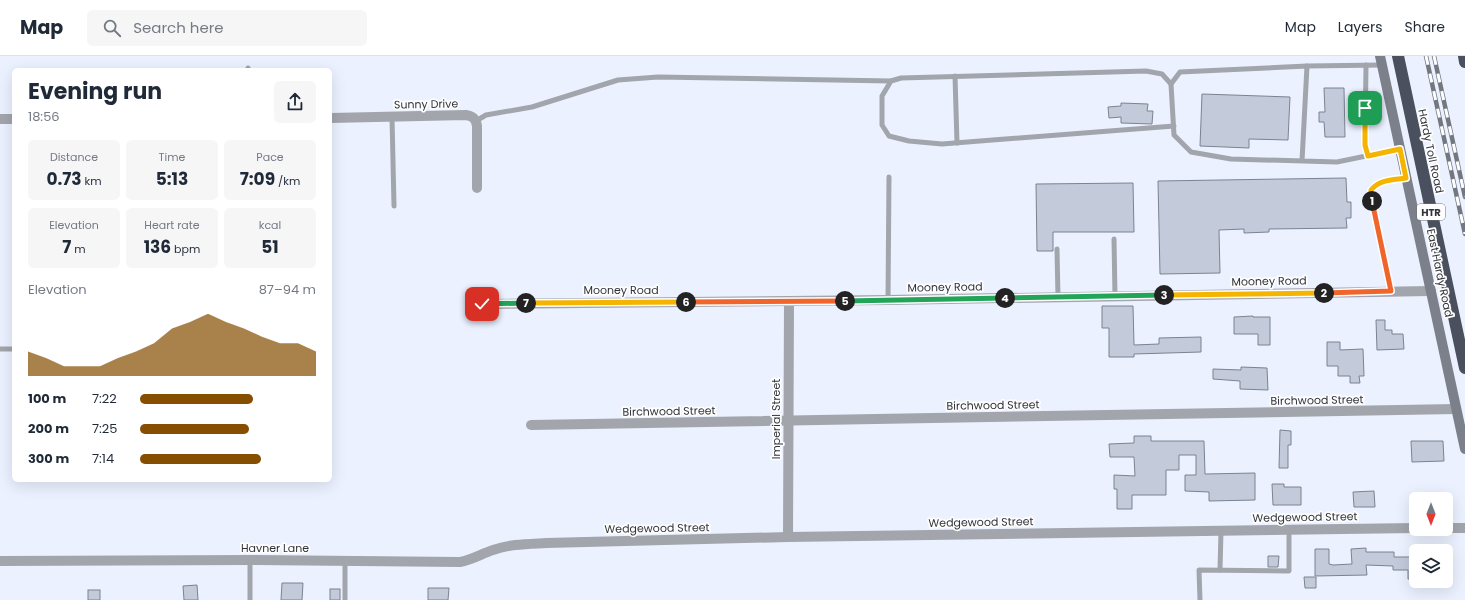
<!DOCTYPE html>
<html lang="en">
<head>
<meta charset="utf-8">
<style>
	body { margin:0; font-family:Poppins,sans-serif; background:#f6f6f7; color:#1f2937; height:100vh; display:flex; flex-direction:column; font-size:15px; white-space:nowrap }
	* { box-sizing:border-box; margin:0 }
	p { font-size:13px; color:#747a83 }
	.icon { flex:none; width:22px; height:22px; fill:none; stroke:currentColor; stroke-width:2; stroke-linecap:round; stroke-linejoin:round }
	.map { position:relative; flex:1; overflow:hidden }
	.drawer { position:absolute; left:12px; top:12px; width:320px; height:414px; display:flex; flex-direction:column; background:#fff; border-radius:6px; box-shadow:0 4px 16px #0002 }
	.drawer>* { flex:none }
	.needle { width:26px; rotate:180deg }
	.fabs { position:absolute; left:1409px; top:436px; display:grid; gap:8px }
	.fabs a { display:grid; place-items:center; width:44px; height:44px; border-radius:6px; background:#fff; box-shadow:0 4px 16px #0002; font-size:20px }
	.pin { position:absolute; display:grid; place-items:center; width:34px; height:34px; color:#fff; margin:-17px; border-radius:8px; box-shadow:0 2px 6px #0006 }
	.km { position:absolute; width:20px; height:20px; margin:-10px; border-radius:50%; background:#222; color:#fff; font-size:11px; line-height:20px; text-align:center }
	.round { display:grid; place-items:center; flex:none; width:42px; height:42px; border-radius:6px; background:#f6f6f7 }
	.headline { display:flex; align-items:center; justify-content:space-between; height:68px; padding:0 16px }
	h1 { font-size:22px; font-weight:700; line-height:30px }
	.stats { display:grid; grid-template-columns:repeat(3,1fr); gap:6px; height:68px; padding:4px 16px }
	.stats div { display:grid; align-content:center; border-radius:6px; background:#f6f6f7; text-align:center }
	.stats b { font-size:17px; font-weight:700 }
	.stats small { font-size:11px; font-weight:400 }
	.stats p { font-size:11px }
	.chart { height:112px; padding:8px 16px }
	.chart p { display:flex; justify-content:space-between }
	.chart svg { width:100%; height:72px; margin-top:4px; fill:#864e00; opacity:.7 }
	ul { padding:0 16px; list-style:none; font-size:13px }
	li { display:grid; grid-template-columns:64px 48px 1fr; align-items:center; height:30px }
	li i { height:10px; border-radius:5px; background:#864e00 }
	header { display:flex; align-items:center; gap:24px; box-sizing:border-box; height:56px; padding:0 20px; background:#fff; border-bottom:1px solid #e0e1e3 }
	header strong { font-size:19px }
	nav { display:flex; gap:22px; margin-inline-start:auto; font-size:14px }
	.search { width:280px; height:36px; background:#f6f6f7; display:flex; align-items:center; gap:10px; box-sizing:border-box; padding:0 14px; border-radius:6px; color:#747a83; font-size:15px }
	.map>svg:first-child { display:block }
</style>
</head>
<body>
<header>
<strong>Map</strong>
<div class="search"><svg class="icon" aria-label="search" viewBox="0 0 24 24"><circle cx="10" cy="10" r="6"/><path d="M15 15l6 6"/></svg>Search here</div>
<nav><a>Map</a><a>Layers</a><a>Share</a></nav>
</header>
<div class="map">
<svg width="1465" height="544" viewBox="0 0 1465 544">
	<rect width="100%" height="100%" fill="#ebf1ff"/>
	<g fill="#c3cbdb" stroke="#7b8291">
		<path d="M1324 32H1344L1345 81H1325L1324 66H1319V56H1325Z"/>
		<path d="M1202 38 1290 41 1288 84 1249 83V92L1200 90Z"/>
		<path d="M1121 47 1148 48 1147 55H1153L1152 68 1121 67V61L1109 62 1108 51 1121 50Z"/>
		<path d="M1346 122 1347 146H1351V162H1346L1347 172 1269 173V176L1244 177V173L1219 174 1220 217 1160 218 1158 125Z"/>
		<path d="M1133 127 1134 176H1053V195H1037L1036 128Z"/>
		<path d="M1102 250H1133L1134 289 1159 288V282L1201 281V296L1134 298V301H1109V272H1102Z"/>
		<path d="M1253 260V261H1270V289H1258V278H1234V261Z"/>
		<path d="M1376 264H1385V274H1392V278H1403L1404 293 1377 294Z"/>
		<path d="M1327 286H1340V294L1363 293 1364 320H1359L1360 327H1350V320H1338V310H1327Z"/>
		<path d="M1241 311 1267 312 1268 334 1240 333V325L1213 323V313L1241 314Z"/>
		<path d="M1280 374 1291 375V389H1288V412H1279Z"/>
		<path d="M1134 380H1151V385H1204L1205 418 1255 417V444L1209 445V436L1185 435V419H1196V399H1179V414H1166V439H1132V453H1117V433H1114V419L1135 420 1134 401H1110L1109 388 1134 387Z"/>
		<path d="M1411 385H1443L1444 405 1412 406Z"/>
		<path d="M1272 428H1284V431H1301V449H1273Z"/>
		<path d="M1374 435 1375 451H1354L1353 436Z"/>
		<path d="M1366 492V496H1394V501H1416V523H1408V514H1393V510L1366 509 1367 519 1315 520V493H1329V508L1333 509 1352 508 1351 493Z"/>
		<path d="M1268 500H1279L1278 511H1268Z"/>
		<path d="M1304 521H1316V532H1305Z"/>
		<path d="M282 527H303L302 544H281Z"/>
		<path d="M197 529 198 544H184L183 530Z"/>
		<path d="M428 532H449L448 544H428Z"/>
		<rect x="330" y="533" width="10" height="11"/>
		<rect x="88" y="534" width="12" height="10"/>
	</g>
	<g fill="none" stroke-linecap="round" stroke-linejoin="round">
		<g stroke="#a2a5ac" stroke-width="5">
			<path d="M1366 9 1365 89 1368 100"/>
			<path d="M1307 10 1382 9"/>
			<path d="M247 14 248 12"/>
			<path d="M955 20 957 87"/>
			<path d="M1171 28 1162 18 1146 15 901 22 891 25 882 40V69L889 80 909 85 942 88 1174 70"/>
			<path d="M392 61 394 150"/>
			<path d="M476 65 486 59 532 51 618 24 658 21 891 25"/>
			<path d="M1302 105 1307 10 1180 16 1171 28 1174 79 1191 96 1231 103 1337 106 1400 93"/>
			<path d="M1114 183 1115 240"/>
			<path d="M1057 193 1058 241"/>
			<path d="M1391 235 1372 145 1371 134C1380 123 1394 124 1406 122"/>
			<path d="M888 244 889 121"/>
			<path d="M0 293H14"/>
			<path d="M250 504V544"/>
			<path d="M345 504V544"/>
			<path d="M1220 514 1221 475"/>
			<path d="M1200 544 1199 514 1289 515V473"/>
		</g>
		<g stroke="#a2a5ac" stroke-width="10">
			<path d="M330 62 466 59C473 60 476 63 477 70V132"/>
			<path d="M0 63H14"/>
			<path d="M482 248 888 244 1431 235"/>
			<path d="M531 369 1456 353"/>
			<path d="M1446 472H1465"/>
			<path d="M788 481 789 245"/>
			<path d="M0 505 250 504 460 506C472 504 481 498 493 494 510 488 528 488 546 487L788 481 1416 472"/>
		</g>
		<path stroke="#7c808b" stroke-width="10" d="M1380 0 1465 393"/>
		<g stroke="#4a505e" stroke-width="12">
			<path d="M1398 0 1465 312"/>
			<path d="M1464 0 1465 6"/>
		</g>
		<g stroke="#737780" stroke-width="4.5">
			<g id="rail">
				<path d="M1426 0 1465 178"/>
				<path d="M1434 0 1465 141"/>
			</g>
		</g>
		<use href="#rail" stroke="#fefefe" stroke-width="3" stroke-dasharray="9" stroke-linecap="butt"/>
	</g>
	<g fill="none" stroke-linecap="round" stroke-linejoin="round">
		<g stroke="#fff" stroke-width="8">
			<path id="split-1" d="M1365 52V89L1368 100 1400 93 1406 122C1394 124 1380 123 1371 134L1372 145"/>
		</g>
		<g stroke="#fff" stroke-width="8">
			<path id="split-2" d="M1324 237 1391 235 1372 145"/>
		</g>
		<g stroke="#fff" stroke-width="8">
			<path id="split-3" d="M1164 239 1324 237"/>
		</g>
		<g stroke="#fff" stroke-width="8">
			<path id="split-4" d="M1005 242 1164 239"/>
		</g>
		<g stroke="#fff" stroke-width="8">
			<path id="split-5" d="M845 245 1005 242"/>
		</g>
		<g stroke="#fff" stroke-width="8">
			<path id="split-6" d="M686 246 845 245"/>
		</g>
		<g stroke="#fff" stroke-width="8">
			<path id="split-7" d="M526 247 686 246"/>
		</g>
		<g stroke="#fff" stroke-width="8">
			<path id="split-8" d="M482 248 526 247"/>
		</g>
		<use href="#split-1" stroke="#f5b400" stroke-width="5"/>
		<use href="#split-2" stroke="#f0652b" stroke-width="5"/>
		<use href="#split-3" stroke="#f5b400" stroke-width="5"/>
		<use href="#split-4" stroke="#22a559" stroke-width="5"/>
		<use href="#split-5" stroke="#22a559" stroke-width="5"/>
		<use href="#split-6" stroke="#f0652b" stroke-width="5"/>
		<use href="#split-7" stroke="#f5b400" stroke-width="5"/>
		<use href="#split-8" stroke="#22a559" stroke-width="5"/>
	</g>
	<g text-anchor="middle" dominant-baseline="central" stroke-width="3.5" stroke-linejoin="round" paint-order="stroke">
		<rect fill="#fefefe" stroke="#6e7074" stroke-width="1" x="1417" y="148" width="28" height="16" rx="3"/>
		<g font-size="10" font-weight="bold" fill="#303339">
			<text x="1431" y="156">HTR</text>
		</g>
		<g font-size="11" fill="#303339" stroke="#fefefe">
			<text transform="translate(426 48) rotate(-1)">Sunny Drive</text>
			<text transform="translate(1431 95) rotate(78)">Hardy Toll Road</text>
			<text transform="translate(1440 217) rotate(78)">East Hardy Road</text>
			<text transform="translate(1269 225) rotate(-1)">Mooney Road</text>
			<text transform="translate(945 231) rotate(-1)">Mooney Road</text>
			<text x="621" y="234">Mooney Road</text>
			<text transform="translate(1317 344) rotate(-1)">Birchwood Street</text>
			<text transform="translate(993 349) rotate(-1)">Birchwood Street</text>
			<text transform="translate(669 355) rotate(-1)">Birchwood Street</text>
			<text transform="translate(776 363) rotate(-90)">Imperial Street</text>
			<text transform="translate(1305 461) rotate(-1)">Wedgewood Street</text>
			<text transform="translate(981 466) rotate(-1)">Wedgewood Street</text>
			<text transform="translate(657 472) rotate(-1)">Wedgewood Street</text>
			<text x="275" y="492">Havner Lane</text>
		</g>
	</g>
</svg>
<div class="fabs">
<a><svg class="needle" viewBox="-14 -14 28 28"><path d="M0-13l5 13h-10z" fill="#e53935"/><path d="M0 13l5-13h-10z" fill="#747a83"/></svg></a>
<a><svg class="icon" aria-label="layers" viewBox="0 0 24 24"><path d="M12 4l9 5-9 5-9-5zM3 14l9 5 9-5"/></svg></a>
</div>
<div class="pin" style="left:1365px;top:52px;background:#1e9e55"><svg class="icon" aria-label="arrive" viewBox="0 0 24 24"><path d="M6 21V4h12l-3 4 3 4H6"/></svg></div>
<div class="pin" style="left:482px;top:248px;background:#d93025"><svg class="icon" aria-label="check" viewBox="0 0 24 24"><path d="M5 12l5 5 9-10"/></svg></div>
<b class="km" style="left:1372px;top:145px">1</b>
<b class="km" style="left:1324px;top:237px">2</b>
<b class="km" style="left:1164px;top:239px">3</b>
<b class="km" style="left:1005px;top:242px">4</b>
<b class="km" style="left:845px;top:245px">5</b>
<b class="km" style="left:686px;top:246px">6</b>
<b class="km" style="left:526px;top:247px">7</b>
<section class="drawer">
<div class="headline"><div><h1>Evening run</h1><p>18:56</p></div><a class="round"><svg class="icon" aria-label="share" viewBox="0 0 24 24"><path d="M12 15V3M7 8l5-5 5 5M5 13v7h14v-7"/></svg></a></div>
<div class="stats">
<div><p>Distance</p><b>0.73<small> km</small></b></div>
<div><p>Time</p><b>5:13</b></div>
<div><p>Pace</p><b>7:09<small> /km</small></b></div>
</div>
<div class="stats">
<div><p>Elevation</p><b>7<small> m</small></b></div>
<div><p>Heart rate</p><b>136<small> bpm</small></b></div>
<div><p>kcal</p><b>51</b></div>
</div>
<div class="chart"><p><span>Elevation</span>87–94 m</p>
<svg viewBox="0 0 160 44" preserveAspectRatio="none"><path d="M0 44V29L10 33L20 38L30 38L40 38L50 33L60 29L70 24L80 15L90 11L100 6L110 11L120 15L130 20L140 24L150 24L160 29V44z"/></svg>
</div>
<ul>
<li><b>100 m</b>7:22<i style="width:64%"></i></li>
<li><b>200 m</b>7:25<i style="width:62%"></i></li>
<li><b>300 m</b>7:14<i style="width:69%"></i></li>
</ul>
</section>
</div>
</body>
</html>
